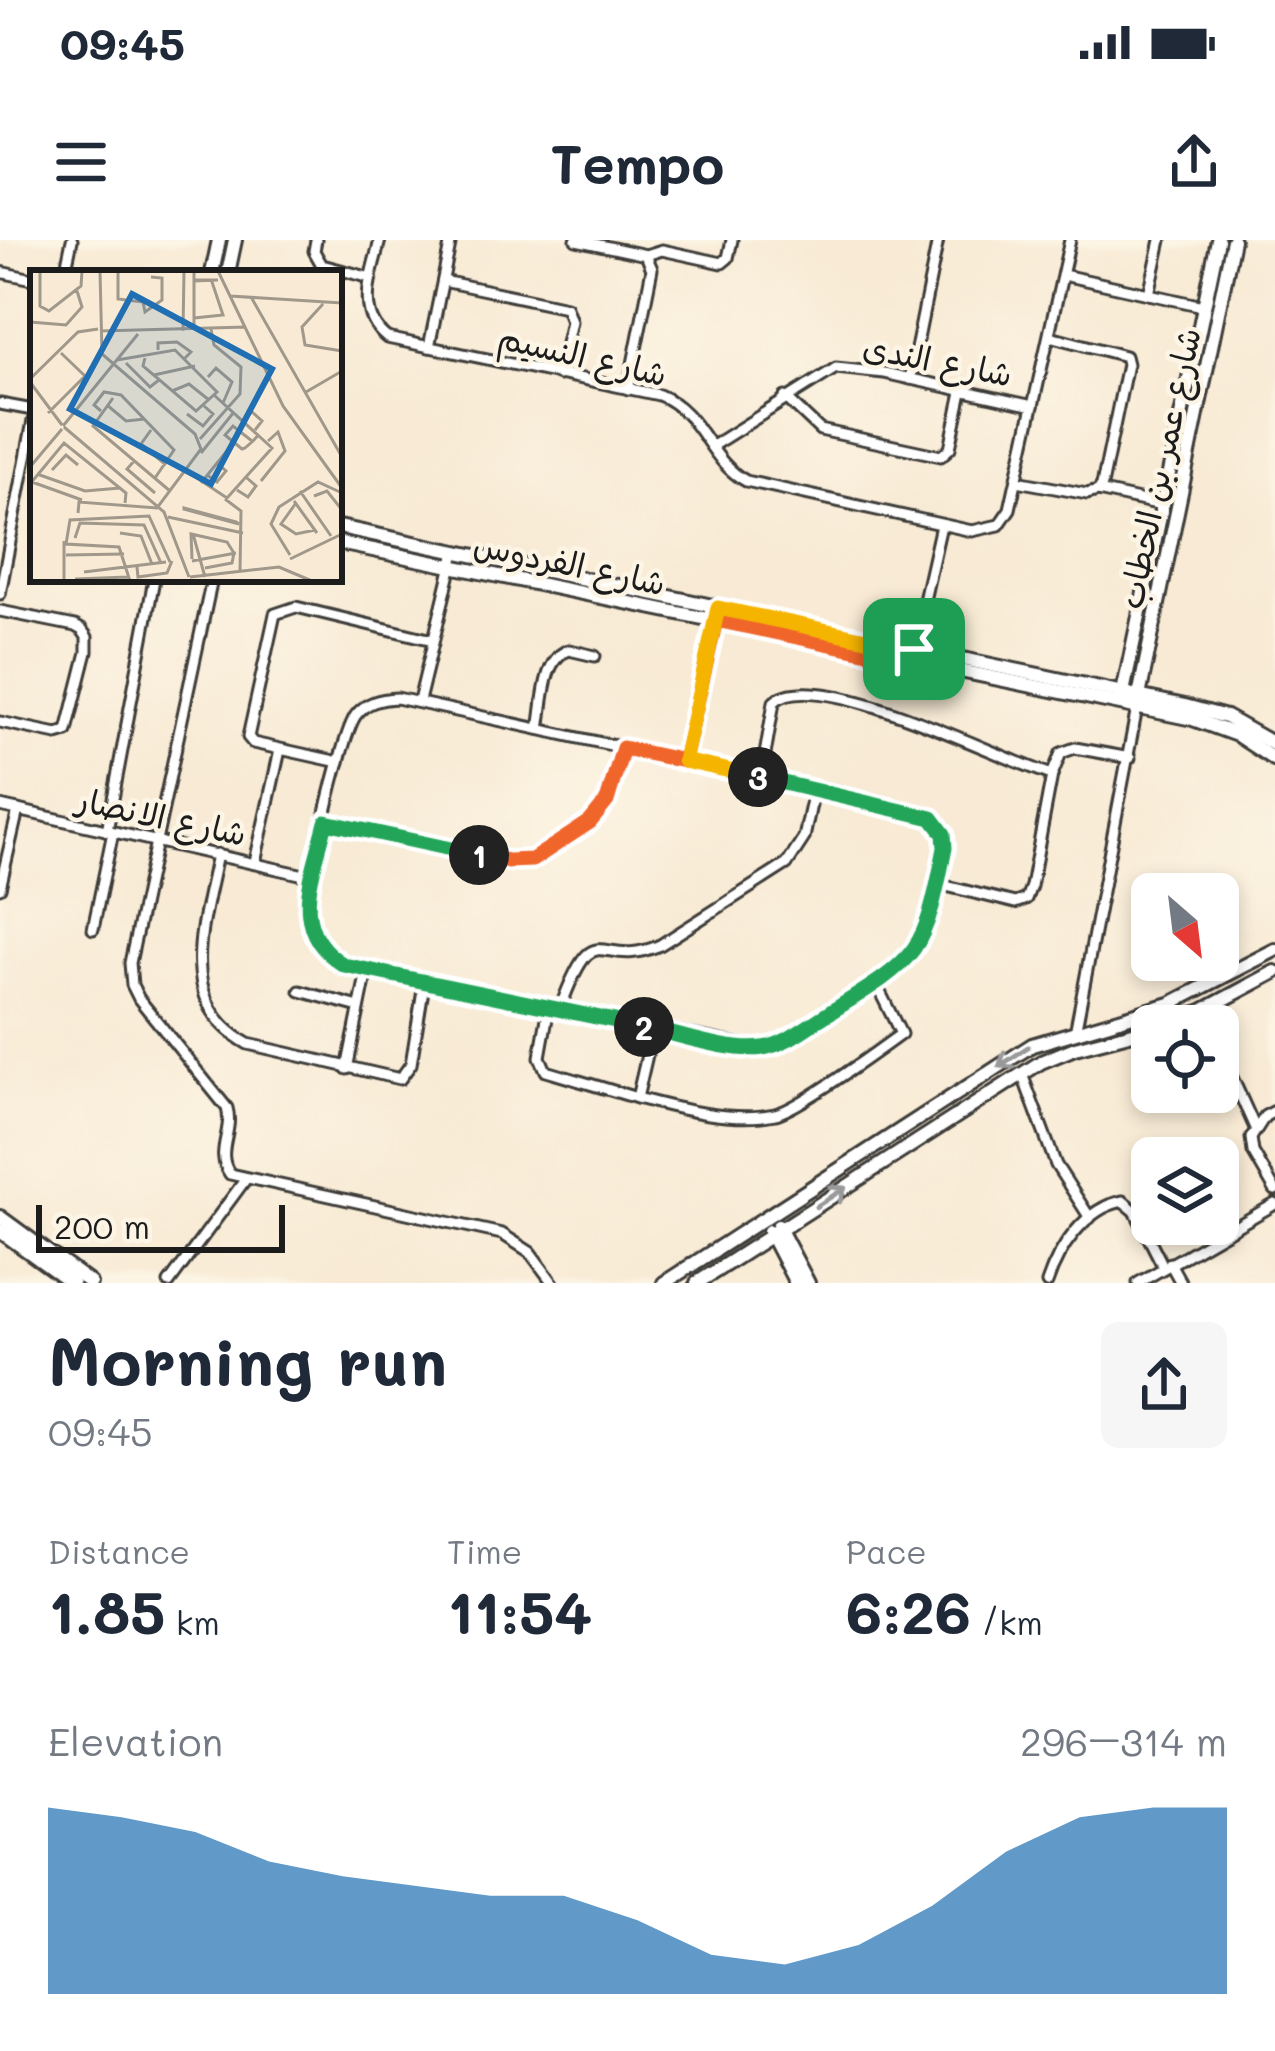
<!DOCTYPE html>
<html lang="en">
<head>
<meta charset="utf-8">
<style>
	body { margin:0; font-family:Mali,"Playpen Sans Arabic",sans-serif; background:#f6f6f7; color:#1f2937; height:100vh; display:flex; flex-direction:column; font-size:45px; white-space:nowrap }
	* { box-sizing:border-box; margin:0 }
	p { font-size:39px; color:#747a83 }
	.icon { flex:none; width:66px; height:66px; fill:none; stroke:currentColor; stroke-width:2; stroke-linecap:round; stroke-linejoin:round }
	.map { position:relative; height:1043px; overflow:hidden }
	.panel { display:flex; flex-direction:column; background:#fff; flex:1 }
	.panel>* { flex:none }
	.needle { width:78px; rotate:152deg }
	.fabs { position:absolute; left:1131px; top:633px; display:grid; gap:24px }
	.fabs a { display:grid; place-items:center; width:108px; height:108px; border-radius:18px; background:#fff; box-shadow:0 6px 18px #0003; font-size:60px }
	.scale { position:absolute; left:36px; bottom:30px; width:249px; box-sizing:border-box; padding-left:12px; border:6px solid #1c1c1c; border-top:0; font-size:33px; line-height:42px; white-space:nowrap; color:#1c1c1c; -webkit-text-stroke:9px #fcf5e5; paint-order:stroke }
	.pin { position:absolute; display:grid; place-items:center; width:102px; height:102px; color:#fff; margin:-51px; border-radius:24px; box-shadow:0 6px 18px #0006 }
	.km { position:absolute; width:60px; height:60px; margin:-30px; border-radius:50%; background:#222; color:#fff; font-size:33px; line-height:60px; text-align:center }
	.round { display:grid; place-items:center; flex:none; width:126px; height:126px; border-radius:18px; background:#f6f6f7 }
	.overview { display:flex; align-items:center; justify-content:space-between; height:204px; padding:0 48px }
	h1 { font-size:66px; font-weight:800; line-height:90px }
	.stats { display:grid; grid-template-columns:repeat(3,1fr); gap:18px; height:204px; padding:12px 48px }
	.stats div { display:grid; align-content:center }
	.stats b { font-size:60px; font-weight:800 }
	.stats small { font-size:33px; font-weight:400 }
	.stats p { font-size:33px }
	.chart { height:336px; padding:24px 48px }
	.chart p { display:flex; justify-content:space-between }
	.chart svg { width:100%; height:216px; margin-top:12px; fill:#1f6fb2; opacity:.7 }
	.status { display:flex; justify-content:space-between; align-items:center; height:84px; padding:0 60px; background:#fff; direction:ltr }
	.status svg { height:33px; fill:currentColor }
	header { display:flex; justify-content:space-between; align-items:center; height:156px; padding:0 48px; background:#fff; font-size:54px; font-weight:800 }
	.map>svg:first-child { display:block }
</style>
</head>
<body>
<div class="status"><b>09:45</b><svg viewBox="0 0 49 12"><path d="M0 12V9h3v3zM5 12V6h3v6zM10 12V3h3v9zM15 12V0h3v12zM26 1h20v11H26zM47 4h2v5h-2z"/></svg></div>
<header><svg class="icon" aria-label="menu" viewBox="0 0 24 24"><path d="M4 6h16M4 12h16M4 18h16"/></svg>Tempo<svg class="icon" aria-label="share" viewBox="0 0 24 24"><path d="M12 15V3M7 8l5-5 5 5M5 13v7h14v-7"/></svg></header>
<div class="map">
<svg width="1275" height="1043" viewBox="0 0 1275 1043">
	<rect width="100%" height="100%" fill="#fcf5e5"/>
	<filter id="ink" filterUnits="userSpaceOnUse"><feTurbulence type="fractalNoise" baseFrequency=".00833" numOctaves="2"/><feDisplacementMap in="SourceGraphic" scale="24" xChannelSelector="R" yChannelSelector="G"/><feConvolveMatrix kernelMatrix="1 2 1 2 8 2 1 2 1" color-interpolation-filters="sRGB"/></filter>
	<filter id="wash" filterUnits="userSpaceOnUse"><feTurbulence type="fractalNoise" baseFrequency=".004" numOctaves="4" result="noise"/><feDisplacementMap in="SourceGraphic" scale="48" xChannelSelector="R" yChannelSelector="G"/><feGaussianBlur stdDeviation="2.7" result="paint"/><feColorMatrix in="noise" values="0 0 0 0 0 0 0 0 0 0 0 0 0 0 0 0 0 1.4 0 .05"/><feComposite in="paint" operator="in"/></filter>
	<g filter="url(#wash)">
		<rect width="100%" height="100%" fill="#f8ead4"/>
	</g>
	<g filter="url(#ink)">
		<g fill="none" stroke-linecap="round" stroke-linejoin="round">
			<g stroke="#3d3b38" stroke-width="15">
				<g id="street">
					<path d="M316 0 314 11 322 25 371 38"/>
					<path d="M380 0C372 34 355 73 387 98L659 155C702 172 708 221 746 241L972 291 999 285 1010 269 1070 0"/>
					<path d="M576 0 646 15 652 29 628 149"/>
					<path d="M646 15 662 10 722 23 728 18 732 0"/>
					<path d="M0 32 33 39"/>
					<path d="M65 33 72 0"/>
					<path d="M1063 35 1203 66"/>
					<path d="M443 41 566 67 571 81 559 135"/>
					<path d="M1149 54 1161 0"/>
					<path d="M429 107 451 0"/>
					<path d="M910 139 938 0"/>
					<path d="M785 157 820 190 941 216 950 208 962 152"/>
					<path d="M0 164 33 170"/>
					<path d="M712 206 836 128 884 133 1033 166"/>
					<path d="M1017 241 1087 254 1098 251 1102 245 1127 124 1125 116 1050 96"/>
					<path d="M1098 251 1162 265"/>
					<path d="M212 339 130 723 132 745 139 759 227 868C234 892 214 912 230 934L502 994 530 1012 553 1043"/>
					<path d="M0 354 33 181"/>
					<path d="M0 371 75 386 82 390 87 397V412L67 491 57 494 0 482"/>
					<path d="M912 414 941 285"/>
					<path d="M397 458 925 574 944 594 945 608C940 634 938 665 927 690 911 728 801 799 762 809L344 725C327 715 313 705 309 684 303 660 341 495 356 475 366 462 380 459 397 458Z"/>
					<path d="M419 461 455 312"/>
					<path d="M539 489C544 465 542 418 569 410L595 416"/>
					<path d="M684 521 718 368"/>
					<path d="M339 522 253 503 248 497 275 374 296 367 433 400"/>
					<path d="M761 538 774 462C814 422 1001 520 1052 535"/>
					<path d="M0 566 313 637"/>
					<path d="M326 582 508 621 532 620 546 612 600 572 623 508"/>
					<path d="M107 591 154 339"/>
					<path d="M217 614C204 683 173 762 248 804L400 839 411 824 424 744"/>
					<path d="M255 622 280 510"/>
					<path d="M938 644 1015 663 1026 659 1031 646 1052 535 1061 513 1075 508 1130 518"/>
					<path d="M0 648 18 570"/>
					<path d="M93 689 113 592"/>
					<path d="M300 751 359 767"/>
					<path d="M549 767 540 817 546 831 637 858"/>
					<path d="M560 769C597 668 597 733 660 705L787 624 804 598 814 550"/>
					<path d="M1202 771 1209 786"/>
					<path d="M653 789 637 858C678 869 733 883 775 874 797 870 879 810 901 794L876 744"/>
					<path d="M1075 793 1137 468"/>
					<path d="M1218 806 1255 888"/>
					<path d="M347 829 367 731"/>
					<path d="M1022 834 1056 925 1090 978"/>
					<path d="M1275 871 1265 876 1251 898 1253 912 1275 950"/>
					<path d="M1170 1023 1181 1043"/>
					<path d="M169 1043 245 940"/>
					<path d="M1047 1043C1058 1009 1085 968 1123 961L1135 971 1163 1026"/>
					<path d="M1138 1043 1275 964"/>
				</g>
			</g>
			<g stroke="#3d3b38" stroke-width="18">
				<g id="secondary">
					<path d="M212 33 219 0"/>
					<path d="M228 33 235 0"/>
					<path d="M339 287 1185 466 1226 477 1275 505"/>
					<path d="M339 303 1193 479 1237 495 1275 520"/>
					<path d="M1122 457 1218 0"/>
					<path d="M1138 461 1233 0"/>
					<path d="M1161 786 1202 771 1275 732"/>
					<path d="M0 977 90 1043"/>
					<path d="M778 986 808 1043"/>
					<path d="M0 991 72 1043"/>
					<path d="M769 991 796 1043"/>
					<path d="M664 1043 1032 805 1170 764 1275 710"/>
					<path d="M697 1043 1041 822 1075 808 1152 788"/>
				</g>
			</g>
			<use href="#street" stroke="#fff" stroke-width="9"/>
			<use href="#secondary" stroke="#fff" stroke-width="12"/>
		</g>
		<defs><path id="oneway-shaft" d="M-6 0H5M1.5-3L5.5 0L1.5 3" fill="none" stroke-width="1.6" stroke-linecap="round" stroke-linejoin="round" transform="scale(3)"/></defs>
		<g stroke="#999">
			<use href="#oneway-shaft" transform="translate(1013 817) rotate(146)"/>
			<use href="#oneway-shaft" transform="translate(831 957) rotate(-33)"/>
		</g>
	</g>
	<g fill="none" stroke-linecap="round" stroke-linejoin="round" filter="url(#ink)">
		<g stroke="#fff" stroke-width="24">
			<path id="split-1" d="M479 615 508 621 532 620 590 582 607 561 623 508 684 521 716 380 911 421 914 409"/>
		</g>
		<g stroke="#fff" stroke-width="24">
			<path id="split-2" d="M479 615 326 582C313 636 286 690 344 725L644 787"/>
		</g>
		<g stroke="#fff" stroke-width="24">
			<path id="split-3" d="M644 787C676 794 732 813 763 808 786 805 810 784 829 773 921 716 924 714 945 608L944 594 932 578 758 537"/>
		</g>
		<g stroke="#fff" stroke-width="24">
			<path id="split-4" d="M758 537 684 521 718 368 914 409"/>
		</g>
		<use href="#split-1" stroke="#f0652b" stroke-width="15"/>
		<use href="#split-2" stroke="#22a559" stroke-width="15"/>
		<use href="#split-3" stroke="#22a559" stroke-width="15"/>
		<use href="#split-4" stroke="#f5b400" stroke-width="15"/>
	</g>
	<g text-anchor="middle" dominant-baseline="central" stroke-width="9" stroke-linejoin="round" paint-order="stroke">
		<g font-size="33" fill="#1c1c1c" stroke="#fcf5e5">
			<text transform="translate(583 114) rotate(13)">شارع النسيم</text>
			<text transform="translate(938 119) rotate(11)">شارع الندى</text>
			<text transform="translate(1158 228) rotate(-78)">شارع عمر بن الخطاب</text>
			<text transform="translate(570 322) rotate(12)">شارع الفردوس</text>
			<text transform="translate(162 575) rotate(12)">شارع الانصار</text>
		</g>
	</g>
	<g transform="translate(30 30)">
		<rect width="312" height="312" fill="#f8ead4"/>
		<path fill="none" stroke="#a0988a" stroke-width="3" d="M10 1V36L19 41 51 16 52 1M88 1V29L113 32 115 42 132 30V8L121 7M188 1 253 136 312 218M164 10H188L164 11M200 26 312 33M221 27 312 187M293 34 272 57 275 75 312 81M164 48 193 45 181 9M0 52 36 55 52 37 47 21M164 58V1M70 61 216 57M153 61 154 1M128 80V73L147 72 161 82 155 88M87 90 145 80 187 122 166 141 113 96 115 88M96 93 120 117 129 110M124 105 165 96M178 107 186 98 202 112 193 133M0 109 48 62 68 59M0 112 32 155M142 121 159 114 179 130M276 122 312 101M83 128 63 156 140 221M77 135 96 151 115 149M71 141 64 135 74 122 91 125 144 180 125 208M18 143 55 106 31 83M157 144 173 156 183 144 174 136M213 150 222 142 232 151 225 160M33 156 108 64M34 157 134 242 159 307M121 160 111 174 136 195M170 169 210 124 211 97 184 75 181 59M222 171 203 156 195 165 212 179 215 178 224 170 229 164M171 183 204 142M105 190 97 199 125 223M0 197 32 159M22 200 36 185 48 195M155 200 197 228 242 178 184 125M7 204 55 221 90 218M177 205 187 212 196 201 187 193M231 211 255 181 248 162 238 171M2 212 52 230M171 213 204 172M0 214 34 173 96 223 95 233M207 220 218 227 226 216 217 208M270 221 301 266M284 226 297 221 312 240M195 229 211 241 210 302M264 231 287 263M266 233 251 254 266 264 285 260M154 238 206 252 209 254 154 239ZM48 243 49 232 127 238 171 179 165 164 72 84 70 1M138 247 213 263M90 263 111 266 122 294M163 264 175 307M45 268 50 253 114 255 131 293M34 271V311M36 285 94 284M260 285 241 254 249 237 288 212 312 223M162 289 161 264 197 272 204 283M260 289 312 264M162 291 206 283M107 297 108 307 137 303 142 291M175 298 202 293 204 283M54 302 136 292M160 307 249 297 282 311M45 309 98 307M100 311 89 277 36 274 40 250 119 246 140 292"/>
		<path fill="#1f6fb2" fill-opacity="0.15" stroke="#1f6fb2" stroke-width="6" d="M102 24 242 99 181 214 40 139Z"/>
		<rect width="312" height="312" fill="none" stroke="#1c1c1c" stroke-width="6"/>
	</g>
</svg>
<div class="fabs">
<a><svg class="needle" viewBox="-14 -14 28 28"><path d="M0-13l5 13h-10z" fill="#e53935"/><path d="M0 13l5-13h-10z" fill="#747a83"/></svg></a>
<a><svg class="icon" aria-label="locate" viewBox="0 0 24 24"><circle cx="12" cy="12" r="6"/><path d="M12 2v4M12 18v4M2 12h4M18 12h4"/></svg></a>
<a><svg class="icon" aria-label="layers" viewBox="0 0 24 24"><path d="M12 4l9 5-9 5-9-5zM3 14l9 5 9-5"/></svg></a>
</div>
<div class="scale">200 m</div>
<div class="pin" style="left:914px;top:409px;background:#1e9e55"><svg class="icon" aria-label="arrive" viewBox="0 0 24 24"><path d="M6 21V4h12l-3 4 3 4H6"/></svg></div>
<b class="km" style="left:479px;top:615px">1</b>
<b class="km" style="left:644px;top:787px">2</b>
<b class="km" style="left:758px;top:537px">3</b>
</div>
<section class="panel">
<div class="overview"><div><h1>Morning run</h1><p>09:45</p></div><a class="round"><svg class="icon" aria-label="share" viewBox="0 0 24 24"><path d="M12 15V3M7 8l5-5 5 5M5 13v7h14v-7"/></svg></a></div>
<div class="stats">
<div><p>Distance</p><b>1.85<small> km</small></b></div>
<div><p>Time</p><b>11:54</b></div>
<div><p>Pace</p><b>6:26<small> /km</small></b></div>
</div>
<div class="chart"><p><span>Elevation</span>296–314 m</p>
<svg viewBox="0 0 160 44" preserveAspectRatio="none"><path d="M0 44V6L10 8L20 11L30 17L40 20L50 22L60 24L70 24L80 29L90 36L100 38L110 34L120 26L130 15L140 8L150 6L160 6V44z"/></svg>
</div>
</section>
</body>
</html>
